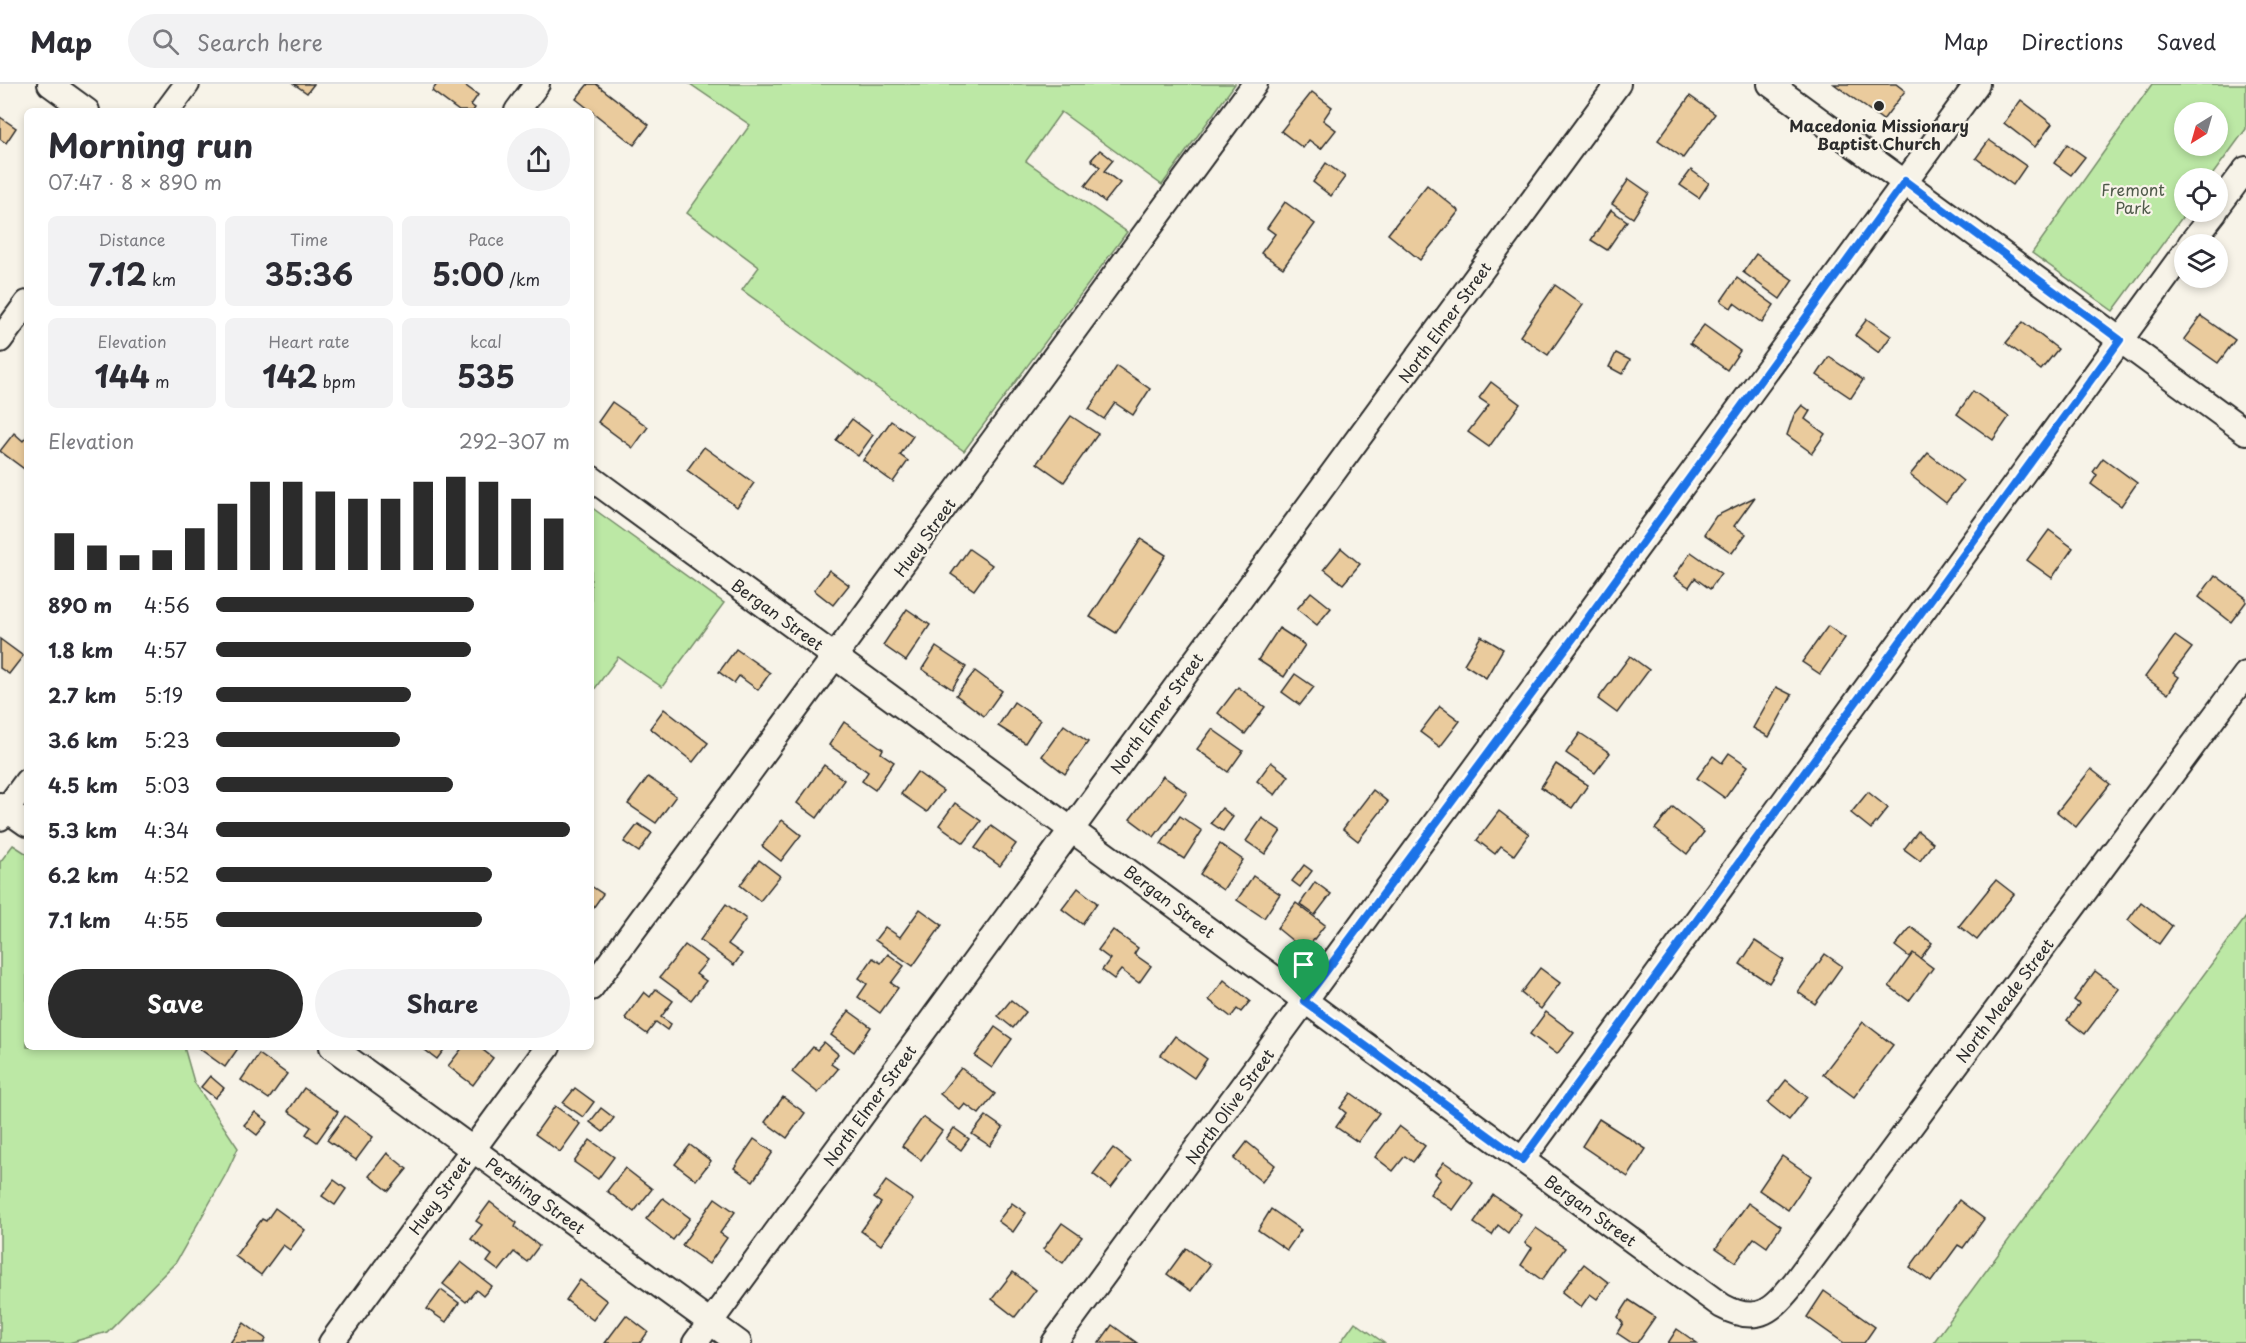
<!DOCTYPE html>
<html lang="en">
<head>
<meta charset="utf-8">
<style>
	body { margin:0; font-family:"Playpen Sans",sans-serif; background:#f2f2f3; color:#2b2b33; height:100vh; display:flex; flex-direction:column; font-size:22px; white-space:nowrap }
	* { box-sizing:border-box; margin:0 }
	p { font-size:20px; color:#7c7c81 }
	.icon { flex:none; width:33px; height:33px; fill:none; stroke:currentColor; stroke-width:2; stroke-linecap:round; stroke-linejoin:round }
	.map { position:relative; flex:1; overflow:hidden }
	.side { position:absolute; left:24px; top:24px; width:570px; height:942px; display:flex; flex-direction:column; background:#fff; border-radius:9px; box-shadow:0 3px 9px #0003 }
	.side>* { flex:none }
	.needle { width:39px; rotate:217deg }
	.fabs { position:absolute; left:2174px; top:18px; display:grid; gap:12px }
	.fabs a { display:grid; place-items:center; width:54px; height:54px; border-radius:50%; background:#fff; box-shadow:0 3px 9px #0003; font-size:30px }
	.pin { position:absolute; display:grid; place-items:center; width:51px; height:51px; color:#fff; margin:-62px -26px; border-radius:50% 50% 50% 0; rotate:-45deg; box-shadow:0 0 6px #0007 }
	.pin .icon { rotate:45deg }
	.round { display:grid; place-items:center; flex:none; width:63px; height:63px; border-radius:32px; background:#f2f2f3 }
	.summary { display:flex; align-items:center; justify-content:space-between; height:102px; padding:0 24px }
	h1 { font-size:33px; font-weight:700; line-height:45px }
	.stats { display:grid; grid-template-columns:repeat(3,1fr); gap:9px; height:102px; padding:6px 24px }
	.stats div { display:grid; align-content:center; border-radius:9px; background:#f2f2f3; text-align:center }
	.stats b { font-size:30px; font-weight:700 }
	.stats small { font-size:16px; font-weight:400 }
	.stats p { font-size:16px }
	.chart { height:168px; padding:12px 24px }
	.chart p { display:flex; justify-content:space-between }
	.chart svg { width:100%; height:108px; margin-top:6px; stroke:#2b2b2b; stroke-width:6 }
	.action { display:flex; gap:12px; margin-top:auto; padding:12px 24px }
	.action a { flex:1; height:69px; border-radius:36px; background:#2b2b2b; color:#fff; font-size:24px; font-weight:700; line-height:69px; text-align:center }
	.action a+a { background:#f2f2f3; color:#2b2b33 }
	ul { padding:0 24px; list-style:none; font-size:20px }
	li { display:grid; grid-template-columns:96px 72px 1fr; align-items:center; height:45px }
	li i { height:15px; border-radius:8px; background:#2b2b2b }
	header { display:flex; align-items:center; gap:36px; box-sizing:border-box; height:84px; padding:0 30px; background:#fff; border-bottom:2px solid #e1e1e2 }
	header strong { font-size:28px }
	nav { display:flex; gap:33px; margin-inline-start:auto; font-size:21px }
	.search { width:420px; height:54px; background:#f2f2f3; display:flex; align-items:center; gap:15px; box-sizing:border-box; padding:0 21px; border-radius:33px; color:#7c7c81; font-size:22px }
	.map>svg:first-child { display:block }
</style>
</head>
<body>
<header>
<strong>Map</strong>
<div class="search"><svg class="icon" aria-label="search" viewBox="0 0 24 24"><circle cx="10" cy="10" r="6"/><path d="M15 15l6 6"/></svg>Search here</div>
<nav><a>Map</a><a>Directions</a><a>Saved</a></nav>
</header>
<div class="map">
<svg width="2246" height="1259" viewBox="0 0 2246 1259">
	<rect width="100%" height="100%" fill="#f7f3e8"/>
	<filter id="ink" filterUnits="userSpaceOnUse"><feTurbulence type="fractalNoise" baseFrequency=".0167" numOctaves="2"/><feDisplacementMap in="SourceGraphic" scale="12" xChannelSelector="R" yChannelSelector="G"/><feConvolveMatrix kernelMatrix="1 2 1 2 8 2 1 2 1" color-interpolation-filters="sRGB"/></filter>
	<g filter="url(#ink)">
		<g fill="#bce8a5" stroke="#748a68" stroke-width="1.5" fill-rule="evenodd">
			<path d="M690 0H1235L1162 101 1061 28 1026 77 1127 148 964 367 742 206 759 183 687 129 750 41Z"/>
			<path d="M2152 0H2246V45L2210 94H2184V128H2186L2113 227 2032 169ZM2217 28V62H2184V28Z"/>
			<path d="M591 423 724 519 662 603 618 573 591 610Z"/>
			<path d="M13 761 27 770V963H184L194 998 238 1064 226 1090 176 1178 107 1248 69 1259H0V778Z"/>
			<path d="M2246 833V1259H1933Z"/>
			<path d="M1355 1238 1384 1259H1340Z"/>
		</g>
		<g fill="#eacb9d" stroke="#2b2b2b" stroke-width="1.5">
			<path d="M294 0H314L307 9Z"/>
			<path d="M437 0H463L478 11 471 21 475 24 473 27H459L432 7Z"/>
			<path d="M588 0H596L649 41 634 61 576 15Z"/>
			<path d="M1834 0H1896L1905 7 1883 36Z"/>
			<path d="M1312 8 1332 23 1323 36 1336 46 1321 65 1309 56 1303 64 1281 47Z"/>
			<path d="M1690 12 1715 30 1683 74 1658 56Z"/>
			<path d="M2021 16 2052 40 2035 63 2004 39Z"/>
			<path d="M0 33 16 44 6 59 0 55Z"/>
			<path d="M1989 56 2026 82 2013 101 1976 74Z"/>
			<path d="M2067 60 2085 73 2071 91 2054 79Z"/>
			<path d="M1100 66 1113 76 1104 87 1120 99 1105 118 1085 102 1100 83 1091 76Z"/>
			<path d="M1326 79 1345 93 1331 112 1313 98Z"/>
			<path d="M1691 86 1709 99 1699 114 1680 101Z"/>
			<path d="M1629 95 1649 109 1633 134 1612 120Z"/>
			<path d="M1427 101 1459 127 1420 176 1388 150Z"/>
			<path d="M1285 118 1315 140 1283 184 1261 169 1275 150 1267 144Z"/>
			<path d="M1611 126 1627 137 1607 166 1591 156Z"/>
			<path d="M1756 170 1793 196 1780 215 1743 188Z"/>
			<path d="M1737 194 1774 221 1762 239 1734 219 1731 224 1721 217Z"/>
			<path d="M1555 201 1583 221 1548 271 1520 252Z"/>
			<path d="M2201 232 2235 256 2218 279 2184 255Z"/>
			<path d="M1867 235 1891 252 1879 269 1855 251Z"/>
			<path d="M2023 238 2058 265 2041 286 2006 259Z"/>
			<path d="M1704 241 1740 267 1727 286 1690 259Z"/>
			<path d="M1616 269 1630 276 1622 290 1609 283Z"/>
			<path d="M1829 273 1863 296 1851 314 1817 291Z"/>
			<path d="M1117 282 1150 305 1133 331 1115 319 1104 335 1089 325Z"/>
			<path d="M1491 298 1520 320 1489 363 1468 348 1489 321 1479 314Z"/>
			<path d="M1973 307 2009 333 1993 356 1957 330Z"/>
			<path d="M612 318 648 343 633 364 598 338Z"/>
			<path d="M1802 321 1810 327 1805 335 1825 350 1812 369 1787 351 1794 331Z"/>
			<path d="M1071 332 1098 350 1064 398 1037 379Z"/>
			<path d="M852 335 873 351 858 372 836 356Z"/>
			<path d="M891 337 913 352 900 371 908 377 893 398 863 376Z"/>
			<path d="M14 349 23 357 27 352V387L0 367Z"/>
			<path d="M704 363 754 399 737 423 687 386Z"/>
			<path d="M1928 369 1963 397 1946 419 1910 391Z"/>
			<path d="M2103 374 2137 399 2121 422 2091 400 2097 391 2093 388Z"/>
			<path d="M1755 413 1734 442 1746 450 1732 469 1704 450 1716 432Z"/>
			<path d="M2049 446 2073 464 2052 494 2027 476Z"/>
			<path d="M1141 455 1166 471 1116 549 1090 533Z"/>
			<path d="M1341 464 1360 480 1343 500 1324 485Z"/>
			<path d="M969 465 992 481 974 506 951 490Z"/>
			<path d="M1691 468 1721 489 1710 505 1695 494 1689 503 1674 493Z"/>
			<path d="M829 486 849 501 833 521 814 506Z"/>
			<path d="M2215 491 2246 514V518L2231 538 2199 513Z"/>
			<path d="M1311 508 1331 524 1317 541 1297 525Z"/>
			<path d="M907 525 930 541 906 577 883 561Z"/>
			<path d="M1828 542 1845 554 1820 590 1802 578Z"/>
			<path d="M1279 544 1305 561 1284 593 1258 576Z"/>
			<path d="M1481 552 1503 565 1486 594 1464 580Z"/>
			<path d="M2175 552 2192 564 2173 589 2179 593 2168 610 2145 593Z"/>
			<path d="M0 555 23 572 9 590 0 584Z"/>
			<path d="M936 563 966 583 952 605 922 585Z"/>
			<path d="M736 565 770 589 758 606 739 592 734 599 719 588Z"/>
			<path d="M1630 572 1649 586 1617 629 1598 615Z"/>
			<path d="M975 587 1002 607 984 632 956 611Z"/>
			<path d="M1295 590 1314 603 1300 621 1282 608Z"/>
			<path d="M1238 603 1265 623 1245 650 1218 629Z"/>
			<path d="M1776 603 1792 611 1769 653 1753 644Z"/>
			<path d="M1014 618 1040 636 1025 659 998 642Z"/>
			<path d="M1440 622 1460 637 1440 663 1420 648Z"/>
			<path d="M664 625 708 659 693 678 650 644Z"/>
			<path d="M844 638 883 665 881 669 894 678 875 706 862 697 868 688 829 661Z"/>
			<path d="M1064 641 1088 658 1065 690 1042 672Z"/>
			<path d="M1212 645 1243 667 1228 688 1197 665Z"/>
			<path d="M1580 649 1610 669 1595 689 1566 669Z"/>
			<path d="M1729 669 1748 682 1725 714 1697 694 1713 672 1722 679Z"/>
			<path d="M1271 678 1289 692 1275 711 1257 697Z"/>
			<path d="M1556 680 1588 701 1572 724 1541 703Z"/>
			<path d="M824 681 844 696 817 734 797 719Z"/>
			<path d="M2091 685 2110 700 2076 743 2057 728Z"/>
			<path d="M917 688 943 707 927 728 901 710Z"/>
			<path d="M1163 692 1187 709 1154 753 1130 735Z"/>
			<path d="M648 693 676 712 656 739 628 720Z"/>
			<path d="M1373 706 1388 718 1358 757 1343 745Z"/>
			<path d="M1868 708 1888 724 1871 745 1851 729Z"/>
			<path d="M955 719 981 737 964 759 939 741Z"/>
			<path d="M1673 723 1704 748 1687 770 1655 745Z"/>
			<path d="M1222 724 1233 733 1223 747 1211 739Z"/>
			<path d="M1499 727 1529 750 1514 771 1501 762 1495 770 1477 756Z"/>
			<path d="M1180 732 1202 747 1184 775 1161 760Z"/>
			<path d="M1262 734 1281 747 1265 770 1246 757Z"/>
			<path d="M782 736 801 751 781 777 762 762Z"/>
			<path d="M638 740 652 749 639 768 624 758Z"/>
			<path d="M991 742 1016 760 1000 782 975 764Z"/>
			<path d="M1918 747 1933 759 1920 777 1904 765Z"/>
			<path d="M1220 760 1243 776 1223 806 1200 790Z"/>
			<path d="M759 776 780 792 760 817 740 801Z"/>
			<path d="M1304 781 1312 787 1300 803 1292 797Z"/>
			<path d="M1253 792 1280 810 1264 834 1237 816Z"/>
			<path d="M1996 796 2014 810 1977 856 1959 842Z"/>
			<path d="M1315 798 1331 810 1315 831 1300 820Z"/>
			<path d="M591 802 603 810 591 827Z"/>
			<path d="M1078 804 1097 819 1082 840 1062 825Z"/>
			<path d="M2141 818 2172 842 2159 860 2128 836Z"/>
			<path d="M1296 819 1325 841 1305 867 1277 844Z"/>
			<path d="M726 820 746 835 728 860 742 870 734 881 700 856Z"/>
			<path d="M920 825 942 841 913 882 875 856 885 843 900 853Z"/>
			<path d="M1911 843 1932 859 1917 879 1895 862Z"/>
			<path d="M1113 846 1138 864 1134 870 1151 882 1139 899 1121 886 1114 895 1102 886 1110 875 1098 866Z"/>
			<path d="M1755 857 1784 876 1769 899 1740 880Z"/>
			<path d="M685 861 707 877 696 890 706 897 691 916 660 893Z"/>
			<path d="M1913 869 1933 884 1909 917 1889 902Z"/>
			<path d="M888 870 904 882 891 899 898 904 880 929 858 913 867 900 859 894 873 874 881 879Z"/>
			<path d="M1825 870 1842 882 1815 920 1798 908Z"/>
			<path d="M1540 884 1560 899 1541 925 1521 909Z"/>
			<path d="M2095 887 2119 905 2085 950 2067 936 2079 920 2074 916Z"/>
			<path d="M1224 896 1250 917 1241 928 1237 925 1231 933 1209 916Z"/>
			<path d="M656 905 673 917 661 933 671 940 667 946 656 938 647 950 625 934 644 908 650 913Z"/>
			<path d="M1011 916 1026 928 1013 944 998 932Z"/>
			<path d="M849 927 871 943 854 968 831 951Z"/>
			<path d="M1546 928 1574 949 1557 970 1530 950Z"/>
			<path d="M1863 938 1893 961 1854 1013 1823 990Z"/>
			<path d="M995 943 1012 955 992 984 975 972Z"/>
			<path d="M1175 952 1207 975 1194 994 1161 971Z"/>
			<path d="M824 958 838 970 831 980 838 985 818 1009 792 988 813 963 817 966Z"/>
			<path d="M197 963H239L225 983Z"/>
			<path d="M421 963H446L437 975Z"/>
			<path d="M463 963H479L493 974 473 1001 448 982Z"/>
			<path d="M259 970 287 990 269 1015 241 996Z"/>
			<path d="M961 984 995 1010 979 1030 965 1020 960 1026 940 1010Z"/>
			<path d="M210 992 224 1004 215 1014 201 1003Z"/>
			<path d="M1786 996 1807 1013 1789 1036 1768 1019Z"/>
			<path d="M304 1004 338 1028 317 1058 306 1050 311 1043 288 1027Z"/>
			<path d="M575 1004 594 1018 583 1033 563 1019Z"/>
			<path d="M1351 1009 1379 1029 1358 1058 1336 1043 1346 1029 1340 1024Z"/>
			<path d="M783 1013 805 1029 787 1054 765 1038Z"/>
			<path d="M555 1022 580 1040 560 1068 535 1050Z"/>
			<path d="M601 1024 614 1034 603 1048 590 1038Z"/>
			<path d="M255 1028 268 1038 257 1051 244 1041Z"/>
			<path d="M345 1032 373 1053 356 1076 327 1056Z"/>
			<path d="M986 1032 1003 1044 990 1062 972 1050Z"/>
			<path d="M923 1033 942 1047 921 1076 902 1062Z"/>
			<path d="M1599 1035 1646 1065 1628 1093 1582 1062Z"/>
			<path d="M1399 1042 1425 1062 1413 1078 1405 1072 1393 1087 1375 1073Z"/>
			<path d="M954 1044 969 1055 961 1066 946 1055Z"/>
			<path d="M754 1055 773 1068 753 1097 734 1084Z"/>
			<path d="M590 1056 614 1073 598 1095 574 1078Z"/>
			<path d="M1247 1058 1275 1081 1262 1098 1234 1075Z"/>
			<path d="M690 1061 711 1077 696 1096 675 1080Z"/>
			<path d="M1113 1064 1131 1078 1111 1104 1093 1090Z"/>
			<path d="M387 1069 407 1085 389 1107 369 1092Z"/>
			<path d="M1782 1072 1811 1092 1788 1126 1759 1106Z"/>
			<path d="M1444 1078 1473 1098 1453 1126 1430 1110 1441 1095 1435 1090Z"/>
			<path d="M625 1084 652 1105 634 1128 607 1107Z"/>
			<path d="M334 1096 346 1105 335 1121 322 1112Z"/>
			<path d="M886 1097 913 1116 881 1161 861 1147 881 1119 874 1114Z"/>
			<path d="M1493 1111 1521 1130 1508 1149 1498 1141 1492 1151 1474 1139Z"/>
			<path d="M663 1114 690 1134 673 1156 646 1135Z"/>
			<path d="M715 1114 735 1128 720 1149 727 1154 709 1180 682 1161Z"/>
			<path d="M1959 1116 1984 1135 1963 1164 1958 1161 1931 1198 1910 1183Z"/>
			<path d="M490 1118 517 1139 515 1143 539 1162 527 1178 514 1168 499 1187 487 1178 492 1171 471 1155 482 1141 476 1137Z"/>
			<path d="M1012 1119 1026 1129 1013 1148 998 1137Z"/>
			<path d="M1748 1119 1781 1142 1767 1163 1754 1154 1736 1178 1716 1164Z"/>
			<path d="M275 1124 305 1146 290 1166 283 1161 261 1191 235 1172 262 1135 266 1137Z"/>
			<path d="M1271 1125 1301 1146 1287 1166 1258 1146Z"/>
			<path d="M1062 1139 1082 1153 1063 1179 1043 1165Z"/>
			<path d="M1536 1144 1565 1164 1542 1196 1521 1181 1532 1164 1525 1159Z"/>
			<path d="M1186 1164 1210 1181 1191 1207 1167 1190Z"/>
			<path d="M461 1178 492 1202 483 1212 476 1206 466 1218 443 1200Z"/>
			<path d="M1584 1180 1609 1199 1597 1215 1590 1210 1581 1223 1562 1208Z"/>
			<path d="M1013 1188 1036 1206 1015 1233 992 1215Z"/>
			<path d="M580 1196 607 1217 593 1236 566 1216Z"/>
			<path d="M441 1206 459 1219 446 1238 427 1225Z"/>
			<path d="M1824 1207 1875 1243 1864 1259H1844L1807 1233Z"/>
			<path d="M1629 1216 1655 1233 1637 1259H1632L1617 1249 1623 1239 1618 1233Z"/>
			<path d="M626 1231 648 1248 640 1259H605Z"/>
			<path d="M244 1239 266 1255 264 1259H230Z"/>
			<path d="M1112 1241 1137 1259H1099Z"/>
			<path d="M1677 1245 1697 1259H1668Z"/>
		</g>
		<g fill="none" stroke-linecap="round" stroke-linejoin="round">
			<g stroke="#2b2b2b" stroke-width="28">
				<g id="minor">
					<path d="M50 0 87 27"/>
					<path d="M1770 0 2246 348"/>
					<path d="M167 27 187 0"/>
					<path d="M517 27 537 0"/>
					<path d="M2217 124 2246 85"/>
					<path d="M2190 160 2215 128"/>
					<path d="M0 256 27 219"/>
					<path d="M591 394 1722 1222C1759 1242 1773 1225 1795 1198L2246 590"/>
					<path d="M0 721 27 740"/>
					<path d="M0 734 27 697"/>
					<path d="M591 904 1255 0"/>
					<path d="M332 963 739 1259"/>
					<path d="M1522 1076 2184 169"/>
					<path d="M331 1259 548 963"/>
					<path d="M695 1259 1618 0"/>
					<path d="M1054 1259 1977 0"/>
				</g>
			</g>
			<use href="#minor" stroke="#f7f3e8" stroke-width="24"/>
		</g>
	</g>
	<g fill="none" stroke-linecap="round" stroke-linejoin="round" filter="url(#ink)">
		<g stroke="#fff" stroke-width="12">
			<path id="route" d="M1905 97 2120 256 1522 1076 1304 917 1580 545Z"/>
		</g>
		<use href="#route" stroke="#1a73e8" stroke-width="8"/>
	</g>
	<circle fill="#2b2b2b" stroke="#f7f3e8" stroke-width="2" cx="1879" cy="22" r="6"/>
	<g text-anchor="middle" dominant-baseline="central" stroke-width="4.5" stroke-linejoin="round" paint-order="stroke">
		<g font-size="16" font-weight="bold" fill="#2b2b2b" stroke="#f7f3e8">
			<text x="1879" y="41">Macedonia Missionary<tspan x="1879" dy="18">Baptist Church</tspan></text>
		</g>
		<g font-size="16" fill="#4f5a4a" stroke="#f7f3e8">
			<text x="2133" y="105">Fremont<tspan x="2133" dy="18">Park</tspan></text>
		</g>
		<g font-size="16" fill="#2b2b2b" stroke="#f7f3e8">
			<text transform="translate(1444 238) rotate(-54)">North Elmer Street</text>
			<text transform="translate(924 453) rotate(-54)">Huey Street</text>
			<text transform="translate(778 530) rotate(36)">Bergan Street</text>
			<text transform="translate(1156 629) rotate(-54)">North Elmer Street</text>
			<text transform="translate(1170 817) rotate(37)">Bergan Street</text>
			<text transform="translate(2004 916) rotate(-53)">North Meade Street</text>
			<text transform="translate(869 1021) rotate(-54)">North Elmer Street</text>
			<text transform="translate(1229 1022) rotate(-54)">North Olive Street</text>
			<text transform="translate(439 1111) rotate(-54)">Huey Street</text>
			<text transform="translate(536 1111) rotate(36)">Pershing Street</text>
			<text transform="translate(1591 1126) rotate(36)">Bergan Street</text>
		</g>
	</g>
</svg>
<div class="fabs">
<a><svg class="needle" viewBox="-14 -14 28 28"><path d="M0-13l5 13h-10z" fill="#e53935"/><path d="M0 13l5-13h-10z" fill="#7c7c81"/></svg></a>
<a><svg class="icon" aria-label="locate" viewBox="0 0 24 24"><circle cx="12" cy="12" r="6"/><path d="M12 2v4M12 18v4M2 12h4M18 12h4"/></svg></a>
<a><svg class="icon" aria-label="layers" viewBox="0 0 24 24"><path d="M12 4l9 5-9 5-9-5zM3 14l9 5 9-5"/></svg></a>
</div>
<div class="pin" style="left:1304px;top:917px;background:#1e9e55"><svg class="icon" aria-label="arrive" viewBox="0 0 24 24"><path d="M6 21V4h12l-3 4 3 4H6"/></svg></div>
<section class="side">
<div class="summary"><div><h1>Morning run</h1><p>07:47 · 8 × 890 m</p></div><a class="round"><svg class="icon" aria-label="share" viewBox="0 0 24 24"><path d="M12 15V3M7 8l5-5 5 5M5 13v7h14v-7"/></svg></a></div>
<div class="stats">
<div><p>Distance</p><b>7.12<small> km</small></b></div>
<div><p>Time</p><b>35:36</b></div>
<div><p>Pace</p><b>5:00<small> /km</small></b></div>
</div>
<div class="stats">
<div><p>Elevation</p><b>144<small> m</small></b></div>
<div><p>Heart rate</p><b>142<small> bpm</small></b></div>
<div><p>kcal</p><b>535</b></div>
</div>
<div class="chart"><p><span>Elevation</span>292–307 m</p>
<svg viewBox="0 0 160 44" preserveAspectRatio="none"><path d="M5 44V29M15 44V34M25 44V38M35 44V36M45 44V27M55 44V17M65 44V8M75 44V8M85 44V12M95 44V15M105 44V15M115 44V8M125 44V6M135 44V8M145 44V15M155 44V23"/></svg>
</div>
<ul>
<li><b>890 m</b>4:56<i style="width:73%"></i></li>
<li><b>1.8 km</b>4:57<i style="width:72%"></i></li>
<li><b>2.7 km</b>5:19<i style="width:55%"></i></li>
<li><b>3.6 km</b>5:23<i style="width:52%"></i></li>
<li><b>4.5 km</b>5:03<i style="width:67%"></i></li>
<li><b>5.3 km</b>4:34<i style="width:100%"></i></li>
<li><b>6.2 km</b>4:52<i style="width:78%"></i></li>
<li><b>7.1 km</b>4:55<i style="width:75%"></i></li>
</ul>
<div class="action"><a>Save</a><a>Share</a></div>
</section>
</div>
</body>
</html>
